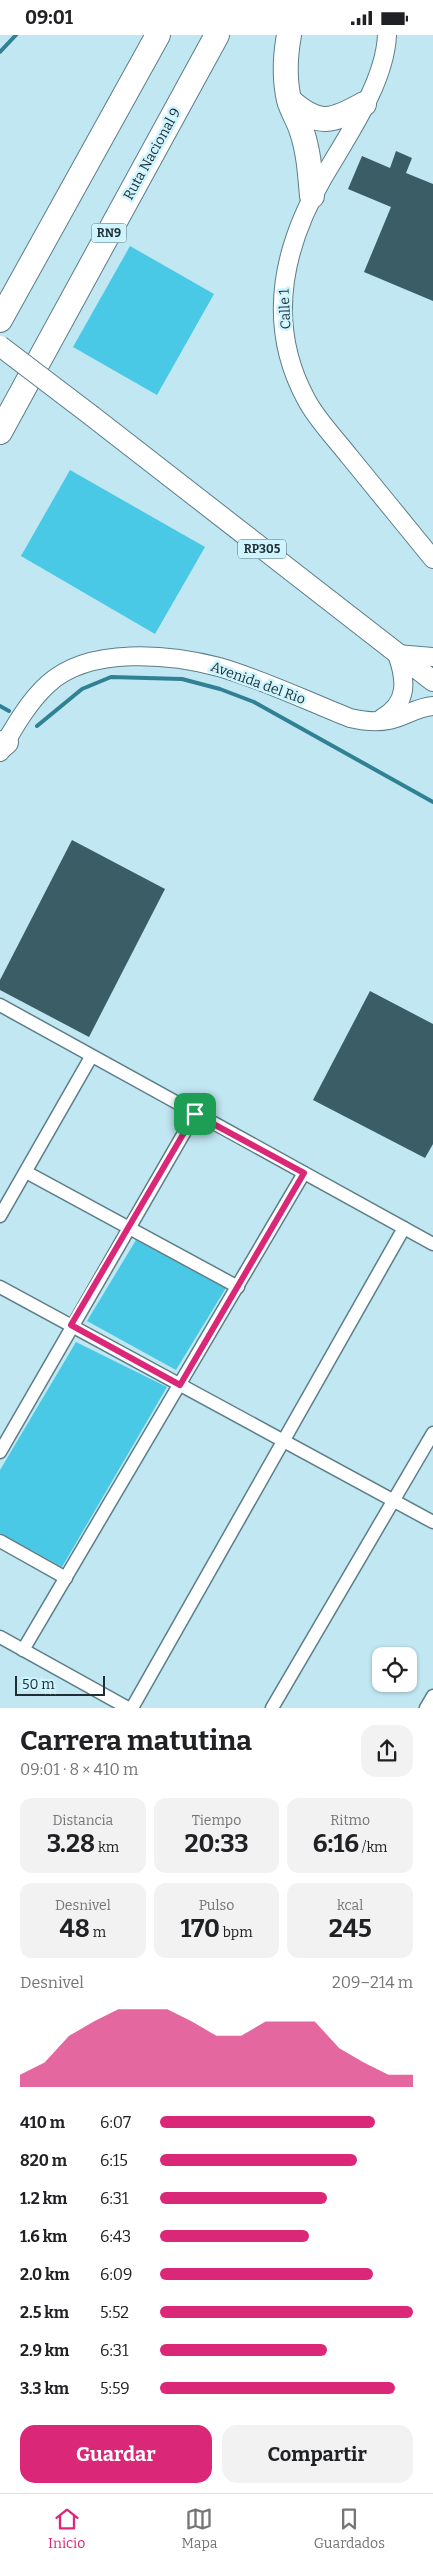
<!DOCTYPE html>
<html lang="es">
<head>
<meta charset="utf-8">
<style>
	body { margin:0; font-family:Bitter,serif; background:#f2f2f2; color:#202124; height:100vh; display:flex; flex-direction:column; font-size:19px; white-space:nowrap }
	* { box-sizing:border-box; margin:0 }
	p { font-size:16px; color:#757577 }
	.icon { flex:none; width:28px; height:28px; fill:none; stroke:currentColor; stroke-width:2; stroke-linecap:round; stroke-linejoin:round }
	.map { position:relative; height:1673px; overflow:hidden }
	.panel { display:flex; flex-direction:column; background:#fff; flex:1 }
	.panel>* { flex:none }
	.fabs { position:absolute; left:372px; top:1612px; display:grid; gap:10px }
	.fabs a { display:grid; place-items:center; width:45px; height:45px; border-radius:10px; background:#fff; box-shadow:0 1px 4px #0004; font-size:25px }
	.scale { position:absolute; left:15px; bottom:12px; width:90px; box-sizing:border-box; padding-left:5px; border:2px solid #1f2e32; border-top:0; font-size:14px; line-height:18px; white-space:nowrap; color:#1f2e32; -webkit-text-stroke:4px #cef5ff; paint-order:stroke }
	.pin { position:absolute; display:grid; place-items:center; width:42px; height:42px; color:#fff; margin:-21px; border-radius:10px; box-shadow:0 2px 8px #0006 }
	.round { display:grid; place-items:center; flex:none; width:52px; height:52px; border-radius:15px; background:#f2f2f2 }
	.head { display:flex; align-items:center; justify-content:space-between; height:85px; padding:0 20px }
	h1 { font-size:28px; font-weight:700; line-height:38px }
	.metrics { display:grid; grid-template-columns:repeat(3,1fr); gap:8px; height:85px; padding:5px 20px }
	.metrics div { display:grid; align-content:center; border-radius:12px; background:#f2f2f2; text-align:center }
	.metrics b { font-size:25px; font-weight:700 }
	.metrics small { font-size:14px; font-weight:400 }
	.metrics p { font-size:14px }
	.chart { height:140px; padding:10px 20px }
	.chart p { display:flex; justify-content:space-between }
	.chart svg { width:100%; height:90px; margin-top:5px; fill:#db2777; opacity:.7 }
	.action { display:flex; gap:10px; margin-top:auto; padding:10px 20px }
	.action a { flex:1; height:58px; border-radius:15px; background:#db2777; color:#fff; font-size:20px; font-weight:700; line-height:58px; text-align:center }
	.action a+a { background:#f2f2f2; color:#202124 }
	ul { padding:0 20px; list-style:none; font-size:16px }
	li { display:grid; grid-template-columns:80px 60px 1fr; align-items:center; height:38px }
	li i { height:12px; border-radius:6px; background:#db2777 }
	.status { display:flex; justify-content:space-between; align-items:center; height:35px; padding:0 25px; background:#fff; direction:ltr }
	.status svg { height:14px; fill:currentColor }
	.menu { display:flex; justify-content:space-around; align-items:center; height:70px; border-top:1px solid #e0e0e0; background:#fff; font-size:14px; color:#757577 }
	.menu a { display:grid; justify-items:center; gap:2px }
	.menu .active { color:#db2777 }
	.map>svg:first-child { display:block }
</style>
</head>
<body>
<div class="status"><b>09:01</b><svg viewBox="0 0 49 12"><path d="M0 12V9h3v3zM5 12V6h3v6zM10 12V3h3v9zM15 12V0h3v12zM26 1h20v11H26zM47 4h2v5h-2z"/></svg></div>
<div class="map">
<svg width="433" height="1673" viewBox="0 0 433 1673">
	<rect width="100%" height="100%" fill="#c1e7f2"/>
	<g fill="#49c9e6">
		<path d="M130 211 214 259 157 360 73 312Z"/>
		<path d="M70 435 205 512 155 599 21 521Z"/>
		<path d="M136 1205 226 1253 176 1335 87 1286Z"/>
		<path d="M76 1307 167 1352 62 1532 0 1498V1435Z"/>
	</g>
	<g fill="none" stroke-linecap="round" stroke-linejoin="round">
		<g stroke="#2f8193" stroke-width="4">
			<path d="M0 17 16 0"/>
			<path d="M0 671 9 676"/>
			<path d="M37 691 82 654 111 642 182 644 220 654 254 667 433 767"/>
		</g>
	</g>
	<g fill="#3a5d66">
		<path d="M396 116 412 123 406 138 433 149V266L364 237 391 172 348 154 362 121 390 133Z"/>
		<path d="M72 805 165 854 89 1002 0 955V945Z"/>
		<path d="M370 956 433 989V1109L425 1123 313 1065Z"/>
	</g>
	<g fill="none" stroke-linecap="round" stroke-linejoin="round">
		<g stroke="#5b7e88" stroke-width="15">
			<g id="street">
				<path d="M0 970 433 1209"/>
				<path d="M26 1137 238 1252"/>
				<path d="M0 1181 91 1022"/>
				<path d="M0 1252 433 1487"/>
				<path d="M0 1417 195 1079"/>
				<path d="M0 1506 66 1543"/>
				<path d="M0 1602 128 1673"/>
				<path d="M23 1615 304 1138"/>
				<path d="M132 1673 404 1193"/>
				<path d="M272 1673 433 1398"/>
				<path d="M426 1673 433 1661"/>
			</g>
		</g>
		<g stroke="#5b7e88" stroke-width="20">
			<g id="secondary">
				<path d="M387 0C385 47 348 100 324 141 283 211 265 288 306 364 317 385 335 403 349 421 377 455 405 490 433 524"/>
				<path d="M382 683C409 668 406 644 397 619L433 622"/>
				<path d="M0 717C13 694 28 667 48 649 89 611 170 619 219 632 264 645 307 666 350 683 363 686 375 688 389 685 404 682 417 672 433 671"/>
			</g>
		</g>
		<g stroke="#5b7e88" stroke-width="22">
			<path id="primary" d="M92 381 433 646"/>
		</g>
		<g stroke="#5b7e88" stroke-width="26">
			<g id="highway">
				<path d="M289 0C285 22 284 43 289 65 292 76 299 86 302 97 309 118 310 139 312 161"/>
				<path d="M290 66C319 92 332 87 364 69"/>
				<path d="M0 285 158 0"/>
				<path d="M0 397 217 0"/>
				<path d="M0 712 6 707"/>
			</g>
		</g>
		<use href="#street" stroke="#fff" stroke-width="12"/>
		<use href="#secondary" stroke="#fff" stroke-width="18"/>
		<use href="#primary" stroke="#fff" stroke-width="20"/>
		<use href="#highway" stroke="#fff" stroke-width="24"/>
		<g stroke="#5b7e88" stroke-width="22" stroke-linecap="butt">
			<path id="primary-bridge" d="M0 311 92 381"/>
		</g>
		<use href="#primary-bridge" stroke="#fff" stroke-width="20"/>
	</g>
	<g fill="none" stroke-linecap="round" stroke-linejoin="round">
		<g stroke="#fff" stroke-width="10">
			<path id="route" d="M195 1079 304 1138 180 1350 71 1290Z"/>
		</g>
		<use href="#route" stroke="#db2777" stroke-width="6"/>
	</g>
	<g text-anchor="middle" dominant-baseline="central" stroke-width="5" stroke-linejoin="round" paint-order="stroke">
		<g fill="#cef5ff" stroke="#546a70" stroke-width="1">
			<rect x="91.5" y="188.5" width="35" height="19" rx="4"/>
			<rect x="238" y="504.5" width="48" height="19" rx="4"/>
		</g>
		<g font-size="12" font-weight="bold" fill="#1f2e32">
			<text x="109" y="198">RN9</text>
			<text x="262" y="514">RP305</text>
		</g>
		<g font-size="14" fill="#1f2e32" stroke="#cef5ff">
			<text transform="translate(152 119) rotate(-61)">Ruta Nacional 9</text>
			<text transform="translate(285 274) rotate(-93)">Calle 1</text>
			<text transform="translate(258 648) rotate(20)">Avenida del Rio</text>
		</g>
	</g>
</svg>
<div class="fabs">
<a><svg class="icon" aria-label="locate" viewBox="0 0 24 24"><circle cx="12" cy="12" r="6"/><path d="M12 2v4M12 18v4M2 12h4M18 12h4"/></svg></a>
</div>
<div class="scale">50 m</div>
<div class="pin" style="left:195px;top:1079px;background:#1e9e55"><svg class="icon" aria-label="arrive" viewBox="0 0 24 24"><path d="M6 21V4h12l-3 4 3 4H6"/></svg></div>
</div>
<section class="panel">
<div class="head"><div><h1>Carrera matutina</h1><p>09:01 · 8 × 410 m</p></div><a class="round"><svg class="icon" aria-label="share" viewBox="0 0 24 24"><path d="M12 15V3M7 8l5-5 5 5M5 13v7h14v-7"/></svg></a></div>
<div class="metrics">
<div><p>Distancia</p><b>3.28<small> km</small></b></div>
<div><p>Tiempo</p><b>20:33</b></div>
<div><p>Ritmo</p><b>6:16<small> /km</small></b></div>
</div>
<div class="metrics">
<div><p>Desnivel</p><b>48<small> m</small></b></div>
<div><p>Pulso</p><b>170<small> bpm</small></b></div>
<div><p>kcal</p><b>245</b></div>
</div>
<div class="chart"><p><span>Desnivel</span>209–214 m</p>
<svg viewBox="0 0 160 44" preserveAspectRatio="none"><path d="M0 44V38L10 32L20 19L30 12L40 6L50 6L60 6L70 12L80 19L90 19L100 12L110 12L120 12L130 25L140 32L150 38L160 38V44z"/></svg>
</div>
<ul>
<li><b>410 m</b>6:07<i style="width:85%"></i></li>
<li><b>820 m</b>6:15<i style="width:78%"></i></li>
<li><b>1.2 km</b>6:31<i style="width:66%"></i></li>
<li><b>1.6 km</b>6:43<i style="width:59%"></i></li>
<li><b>2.0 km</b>6:09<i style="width:84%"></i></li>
<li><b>2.5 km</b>5:52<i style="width:100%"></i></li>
<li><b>2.9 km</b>6:31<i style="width:66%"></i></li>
<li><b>3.3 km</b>5:59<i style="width:93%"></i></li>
</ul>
<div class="action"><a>Guardar</a><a>Compartir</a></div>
</section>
<nav class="menu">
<a class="active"><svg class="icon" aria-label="home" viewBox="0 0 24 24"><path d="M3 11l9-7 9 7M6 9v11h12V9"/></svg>Inicio</a>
<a><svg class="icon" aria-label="map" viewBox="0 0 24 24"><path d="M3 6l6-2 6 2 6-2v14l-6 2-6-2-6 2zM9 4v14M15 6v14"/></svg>Mapa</a>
<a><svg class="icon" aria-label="saved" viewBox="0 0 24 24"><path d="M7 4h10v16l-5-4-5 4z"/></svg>Guardados</a>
</nav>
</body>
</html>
